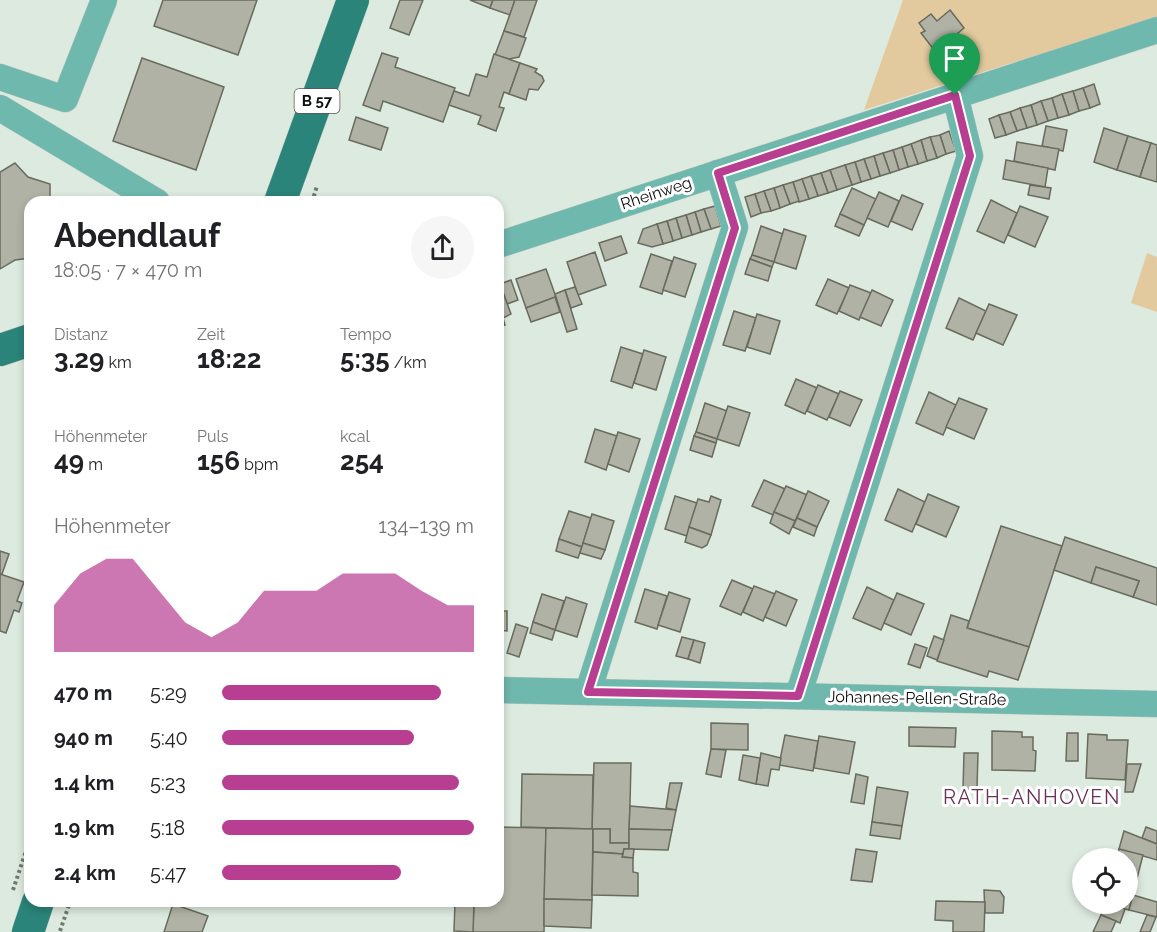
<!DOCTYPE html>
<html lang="de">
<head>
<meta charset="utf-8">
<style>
	body { margin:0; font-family:Raleway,sans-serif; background:#f6f6f6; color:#202124; height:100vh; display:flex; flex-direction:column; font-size:22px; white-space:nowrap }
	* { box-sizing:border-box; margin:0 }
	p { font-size:20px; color:#757577 }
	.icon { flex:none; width:33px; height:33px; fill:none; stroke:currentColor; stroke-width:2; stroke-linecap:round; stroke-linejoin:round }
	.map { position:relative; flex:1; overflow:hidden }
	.side { position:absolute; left:24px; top:196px; width:480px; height:711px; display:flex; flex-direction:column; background:#fff; border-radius:18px; box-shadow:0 3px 9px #0003 }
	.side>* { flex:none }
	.fabs { position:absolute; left:1072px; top:848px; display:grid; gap:12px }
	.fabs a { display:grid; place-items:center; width:66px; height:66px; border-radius:50%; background:#fff; box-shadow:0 3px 9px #0003; font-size:30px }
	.pin { position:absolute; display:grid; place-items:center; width:51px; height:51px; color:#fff; margin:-62px -26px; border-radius:50% 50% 50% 0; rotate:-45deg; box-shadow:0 0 6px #0007 }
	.pin .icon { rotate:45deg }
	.round { display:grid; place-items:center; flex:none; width:63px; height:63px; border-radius:32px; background:#f6f6f6 }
	.summary { display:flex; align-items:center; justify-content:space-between; height:102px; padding:0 30px }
	h1 { font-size:33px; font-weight:700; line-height:45px }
	.metrics { display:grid; grid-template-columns:repeat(3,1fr); gap:9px; height:102px; padding:6px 30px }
	.metrics div { display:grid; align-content:center }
	.metrics b { font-size:26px; font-weight:700 }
	.metrics small { font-size:16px; font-weight:400 }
	.metrics p { font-size:16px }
	.chart { height:168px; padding:12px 30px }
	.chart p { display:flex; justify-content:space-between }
	.chart svg { width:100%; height:108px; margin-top:6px; fill:#b73e91; opacity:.7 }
	ul { padding:0 30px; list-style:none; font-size:20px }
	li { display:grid; grid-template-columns:96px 72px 1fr; align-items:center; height:45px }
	li i { height:15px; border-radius:8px; background:#b73e91 }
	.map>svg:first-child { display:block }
</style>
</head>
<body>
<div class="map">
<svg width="1157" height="932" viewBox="0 0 1157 932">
	<rect width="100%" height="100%" fill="#ddeadf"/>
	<g fill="#e2ca9e">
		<path d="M903 0H1157V17L864 110Z"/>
		<path d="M1147 253 1157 257V312L1131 303Z"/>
	</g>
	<g fill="#afb2a4" stroke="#686b5e" stroke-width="1.5">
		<path d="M163 0H257L238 55 154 26Z"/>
		<path d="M400 0H423L409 35 390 28Z"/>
		<path d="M470 0H493L490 8Z"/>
		<path d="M493 0H515L510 15 490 8Z"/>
		<path d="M515 0H537L524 37 504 31Z"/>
		<path d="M950 10 964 28 951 39 957 47 945 56 939 49 935 51 921 33 925 31 919 23 931 14 937 21Z"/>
		<path d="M504 31 526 38 519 57 509 59 495 55Z"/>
		<path d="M382 53 398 58 395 67 455 88 443 122 383 101 380 111 363 105Z"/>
		<path d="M494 54 520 63 509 94 504 92 499 107 504 108 496 131 478 124 481 116 449 105 454 91 469 96 476 74 487 77Z"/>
		<path d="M142 58 224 87 196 170 113 141Z"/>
		<path d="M520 63 537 69 535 72 542 76 544 81 538 90 529 89 526 100 509 94Z"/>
		<path d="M1094 84 1100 104 1090 108 1083 88Z"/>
		<path d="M1083 88 1090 108 1079 111 1073 91Z"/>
		<path d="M1073 91 1079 111 1069 115 1062 94Z"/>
		<path d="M1062 94 1069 115 1058 118 1052 98Z"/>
		<path d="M1052 98 1058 118 1048 121 1041 101Z"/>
		<path d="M1041 101 1048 121 1037 125 1031 105Z"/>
		<path d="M1031 105 1037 125 1027 128 1020 108Z"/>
		<path d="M1020 108 1027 128 1017 131 1010 112Z"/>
		<path d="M1010 112 1017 131 1006 135 999 115Z"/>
		<path d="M999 115 1006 135 995 138 989 119Z"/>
		<path d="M356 117 388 128 381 150 349 140Z"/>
		<path d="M1046 126 1067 130 1063 151 1042 146Z"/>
		<path d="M1104 128 1128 136 1117 170 1094 162Z"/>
		<path d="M949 131 956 151 946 154 940 135Z"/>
		<path d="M940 135 946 154 937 158 930 137Z"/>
		<path d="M1128 136 1151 143 1140 177 1117 170Z"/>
		<path d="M930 137 937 158 927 161 921 140Z"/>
		<path d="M921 140 927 161 918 164 911 144Z"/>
		<path d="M1017 142 1059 149 1055 170 1014 161Z"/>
		<path d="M1151 143 1157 145V182L1140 177Z"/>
		<path d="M911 144 918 164 908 167 902 147Z"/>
		<path d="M902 147 908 167 899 170 893 150Z"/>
		<path d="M893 150 899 170 890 173 883 153Z"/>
		<path d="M883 153 890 173 880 176 874 156Z"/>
		<path d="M874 156 880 176 871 179 864 159Z"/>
		<path d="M864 159 871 179 861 182 855 162Z"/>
		<path d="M1006 160 1048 168 1045 187 1003 179Z"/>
		<path d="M855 162 861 182 852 185 845 165Z"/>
		<path d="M15 163 28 177 50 184V202H30V258L15 260 0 269V172Z"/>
		<path d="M845 165 852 185 837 190 830 170Z"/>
		<path d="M830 170 837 190 828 193 821 173Z"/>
		<path d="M821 173 828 193 818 196 811 176Z"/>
		<path d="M811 176 818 196 809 199 802 179Z"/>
		<path d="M802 179 809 199 799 202 793 182Z"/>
		<path d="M793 182 799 201 790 204 783 185Z"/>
		<path d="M783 185 790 204 780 208 774 188Z"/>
		<path d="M1030 185 1051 188 1049 199 1028 195Z"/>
		<path d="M774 188 780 208 771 211 764 191Z"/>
		<path d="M852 188 876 199 864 225 840 214Z"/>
		<path d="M764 191 771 211 761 213 755 194Z"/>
		<path d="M879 192 899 201 888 227 867 218Z"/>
		<path d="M755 194 761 213 751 217 745 197Z"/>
		<path d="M902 195 923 204 912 230 891 221Z"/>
		<path d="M991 200 1017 213 1004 243 977 231Z"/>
		<path d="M715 206 721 226 711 229 704 209Z"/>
		<path d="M1020 206 1048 217 1035 247 1008 235Z"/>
		<path d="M704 209 711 229 701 232 695 212Z"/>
		<path d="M695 212 701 232 692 235 686 215Z"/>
		<path d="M840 214 864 225 859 236 835 226Z"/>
		<path d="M686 215 692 235 682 238 676 218Z"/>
		<path d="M676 218 682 238 673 241 667 221Z"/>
		<path d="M667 221 673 241 663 244 657 224Z"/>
		<path d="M657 224 663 244 652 247 638 243 643 229Z"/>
		<path d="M761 226 783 234 774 262 752 255Z"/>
		<path d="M784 229 806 236 796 269 774 262Z"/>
		<path d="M621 236 627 253 605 261 599 243Z"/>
		<path d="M595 252 606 285 578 295 567 262Z"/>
		<path d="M651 254 672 261 662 294 640 287Z"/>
		<path d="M752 255 774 262 772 267 750 259Z"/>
		<path d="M674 257 696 264 685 297 663 290Z"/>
		<path d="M750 259 772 267 768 281 745 274Z"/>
		<path d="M546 269 556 297 526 308 516 279Z"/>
		<path d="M828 279 849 288 837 314 816 305Z"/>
		<path d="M511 280 518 300 507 304 500 284Z"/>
		<path d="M500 284 511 314 503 318 505 325 498 328Z"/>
		<path d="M850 285 871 293 859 320 839 311Z"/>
		<path d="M575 287 582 304 571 308 565 290Z"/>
		<path d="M565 290 577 329 567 332 555 294Z"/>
		<path d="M872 290 893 300 881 326 860 317Z"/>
		<path d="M555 297 560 312 531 322 526 308Z"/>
		<path d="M959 298 986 311 973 340 946 328Z"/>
		<path d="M989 304 1017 315 1003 345 976 333Z"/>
		<path d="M734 311 756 318 745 351 723 345Z"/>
		<path d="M757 314 780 321 770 354 747 347Z"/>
		<path d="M621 347 643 354 632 388 611 381Z"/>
		<path d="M644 350 666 357 656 390 634 383Z"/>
		<path d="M796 379 817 388 805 414 785 405Z"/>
		<path d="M818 385 839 394 827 420 807 411Z"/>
		<path d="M840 391 862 400 850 426 829 417Z"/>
		<path d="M929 392 956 405 943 435 916 423Z"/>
		<path d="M959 398 987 409 974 439 946 427Z"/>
		<path d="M705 403 727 411 717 439 696 432Z"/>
		<path d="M728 406 750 413 739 446 717 439Z"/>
		<path d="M595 429 617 436 606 470 585 462Z"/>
		<path d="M618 432 640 439 629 472 608 464Z"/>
		<path d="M696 432 717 439 716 443 694 436Z"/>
		<path d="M694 436 716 443 712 457 690 450Z"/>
		<path d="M764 480 785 489 773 515 752 506Z"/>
		<path d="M786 486 807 495 795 521 774 512Z"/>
		<path d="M898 489 925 502 912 532 885 520Z"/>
		<path d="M808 491 829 501 817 527 797 518Z"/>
		<path d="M928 494 959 507 946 537 916 524Z"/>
		<path d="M675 496 697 503 687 536 665 529Z"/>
		<path d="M711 496 721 500 711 535 689 527 698 499 709 502Z"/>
		<path d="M569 511 591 518 582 547 559 539Z"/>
		<path d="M774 512 795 521 789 534 770 523Z"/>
		<path d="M592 514 614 521 605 550 583 543Z"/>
		<path d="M797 518 817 527 814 536 793 527Z"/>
		<path d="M1001 526 1062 546 1029 647 967 628Z"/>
		<path d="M689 527 711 535 707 545 702 548 685 542Z"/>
		<path d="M1065 537 1157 568V605L1133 597 1139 581 1096 567 1091 583 1054 570Z"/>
		<path d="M559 539 582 547 578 558 556 551Z"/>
		<path d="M583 543 605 550 601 559 580 553Z"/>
		<path d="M0 551 9 554 2 574H0Z"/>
		<path d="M1096 567 1139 581 1133 597 1091 583Z"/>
		<path d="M0 574 24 582 17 601 22 603 19 612 14 610 6 633 0 631Z"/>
		<path d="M732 580 753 589 741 615 720 606Z"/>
		<path d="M754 586 775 594 763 621 743 612Z"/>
		<path d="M867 587 894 600 881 630 853 618Z"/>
		<path d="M645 589 667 596 657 629 635 622Z"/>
		<path d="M776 591 797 600 786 626 765 617Z"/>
		<path d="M669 592 690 599 680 632 658 625Z"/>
		<path d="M897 593 924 604 911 635 884 623Z"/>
		<path d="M542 594 564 601 555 630 533 622Z"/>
		<path d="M566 597 587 604 577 637 555 630Z"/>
		<path d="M498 611H507V631L498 630Z"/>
		<path d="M951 615 969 621 967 628 1029 647 1018 680 989 671 987 677 937 661Z"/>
		<path d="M533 622 555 630 552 640 530 633Z"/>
		<path d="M516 624 528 628 519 657 507 653Z"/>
		<path d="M934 636 944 640 937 660 927 656Z"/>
		<path d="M682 637 694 640 688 659 676 656Z"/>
		<path d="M694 640 705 643 700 663 688 659Z"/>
		<path d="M915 644 927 648 920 668 908 664Z"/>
		<path d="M711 723 748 724V750L711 749Z"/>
		<path d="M909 727 956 728 955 747 909 746Z"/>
		<path d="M992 731 1022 732V737H1033V750L1036 751 1035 771 992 770Z"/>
		<path d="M1067 733H1078V761H1066Z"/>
		<path d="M1088 734 1107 735V740H1128L1125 780 1086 778Z"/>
		<path d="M785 735 818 741 813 771 779 765Z"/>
		<path d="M819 736 855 742 849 774 814 768Z"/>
		<path d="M711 749 726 750 721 777 706 774Z"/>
		<path d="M761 753 781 758 779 770 771 769 768 786 756 784Z"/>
		<path d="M964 753H978L977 789H963Z"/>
		<path d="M743 755 760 758 756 784 739 780Z"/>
		<path d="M594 763H631L629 843H610V829H592Z"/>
		<path d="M1127 764H1141L1133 792H1125Z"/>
		<path d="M522 774 593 775 592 829 521 827Z"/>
		<path d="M856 774 868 777 864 804 851 802Z"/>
		<path d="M670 783H682L676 810 666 808Z"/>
		<path d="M877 787 908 792 902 826 872 822Z"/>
		<path d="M630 806 676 810 672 830 629 829Z"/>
		<path d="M872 822 902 826 900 839 870 835Z"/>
		<path d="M498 827 546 828 544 932H473L474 902H498Z"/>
		<path d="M1146 827 1157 831V844L1142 838Z"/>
		<path d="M546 828 593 829 592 900 544 899Z"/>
		<path d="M593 829H610V843H629V849H624L623 854 593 852Z"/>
		<path d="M629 829 672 830 668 850 629 849Z"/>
		<path d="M1124 831 1157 844V860L1119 849Z"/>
		<path d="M624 849H634L633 858 622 857Z"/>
		<path d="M856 849 877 852 872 882 851 880Z"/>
		<path d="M1119 849 1143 855 1129 910 1105 904 1128 903V858H1117Z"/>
		<path d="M593 852 623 854 622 857 633 858V872L638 873V896L592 895Z"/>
		<path d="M984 890 1000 891 1004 897 1003 913H985Z"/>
		<path d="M1133 895 1157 902V917L1129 910Z"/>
		<path d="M544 899 592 900 591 928 544 926Z"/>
		<path d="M936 901 985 902 984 932H953V921L935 920Z"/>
		<path d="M455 902H474L473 932 454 931Z"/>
		<path d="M173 904 208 916 202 932H164Z"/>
		<path d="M1105 904 1125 909 1120 923 1101 915Z"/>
		<path d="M1101 915 1116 921 1111 932H1093Z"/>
		<path d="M1147 915 1156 917 1150 932H1140Z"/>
	</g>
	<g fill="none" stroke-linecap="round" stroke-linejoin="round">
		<g stroke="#bbc7bd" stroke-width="27">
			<g id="minor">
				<path d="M0 77 65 99 104 0"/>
				<path d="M0 108 157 202"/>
				<path d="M498 245 1157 30"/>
				<path d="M498 690 1157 704"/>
				<path d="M588 692 735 227 718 173"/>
				<path d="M798 696 970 156 955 95"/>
			</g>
		</g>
		<g stroke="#bbc7bd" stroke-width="33">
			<g id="major">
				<path d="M280 202 353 0"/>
				<path d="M0 350 30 340"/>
				<path d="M28 932 38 902"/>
			</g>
		</g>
		<g stroke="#707972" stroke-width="4" stroke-dasharray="3 3" stroke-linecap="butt">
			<path d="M312 202 317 186"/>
			<path d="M13 890 30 839"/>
			<path d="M60 931 70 902"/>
		</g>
		<use href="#minor" stroke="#6fb8ad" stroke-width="26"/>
		<use href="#major" stroke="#2a8479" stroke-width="32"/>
	</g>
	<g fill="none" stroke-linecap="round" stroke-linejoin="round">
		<g stroke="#fff" stroke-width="12">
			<path id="route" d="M955 95 970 156 798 696 588 692 735 228 718 173Z"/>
		</g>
		<use href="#route" stroke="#b73e91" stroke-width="8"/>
	</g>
	<g text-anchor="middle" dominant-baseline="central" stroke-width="6" stroke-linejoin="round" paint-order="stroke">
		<rect fill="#fff" stroke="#545755" stroke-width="1.5" x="294.5" y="89" width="45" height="24" rx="4.5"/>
		<g font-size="15" font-weight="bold" fill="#0b0f0c">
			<text x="317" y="101">B 57</text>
		</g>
		<g font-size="16" fill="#0b0f0c" stroke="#fff">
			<text transform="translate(656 193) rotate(-18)">Rheinweg</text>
			<text transform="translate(917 698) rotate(1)">Johannes-Pellen-Straße</text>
		</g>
		<g font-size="20" letter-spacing="1.5" fill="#6c3057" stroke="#fff">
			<text x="1032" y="797">RATH-ANHOVEN</text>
		</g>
	</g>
</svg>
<div class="fabs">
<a><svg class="icon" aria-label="locate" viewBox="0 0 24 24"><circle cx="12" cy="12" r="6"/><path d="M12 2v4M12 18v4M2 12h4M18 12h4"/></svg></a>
</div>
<div class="pin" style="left:955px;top:95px;background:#1e9e55"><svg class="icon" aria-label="arrive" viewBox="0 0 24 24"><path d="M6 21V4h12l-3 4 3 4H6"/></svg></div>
<section class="side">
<div class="summary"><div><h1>Abendlauf</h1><p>18:05 · 7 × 470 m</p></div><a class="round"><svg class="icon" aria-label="share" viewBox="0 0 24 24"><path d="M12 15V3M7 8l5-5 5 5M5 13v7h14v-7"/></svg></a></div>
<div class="metrics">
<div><p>Distanz</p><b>3.29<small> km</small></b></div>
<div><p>Zeit</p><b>18:22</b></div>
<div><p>Tempo</p><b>5:35<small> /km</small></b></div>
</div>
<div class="metrics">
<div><p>Höhenmeter</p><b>49<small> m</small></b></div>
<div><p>Puls</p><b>156<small> bpm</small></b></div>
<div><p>kcal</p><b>254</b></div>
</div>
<div class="chart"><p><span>Höhenmeter</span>134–139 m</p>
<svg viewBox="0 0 160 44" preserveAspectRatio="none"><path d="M0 44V25L10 12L20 6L30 6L40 19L50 32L60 38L70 32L80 19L90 19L100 19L110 12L120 12L130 12L140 19L150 25L160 25V44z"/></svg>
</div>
<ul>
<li><b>470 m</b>5:29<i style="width:87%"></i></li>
<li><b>940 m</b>5:40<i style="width:76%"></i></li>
<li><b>1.4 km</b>5:23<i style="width:94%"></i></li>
<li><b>1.9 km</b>5:18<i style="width:100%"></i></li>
<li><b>2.4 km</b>5:47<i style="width:71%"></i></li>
</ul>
</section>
</div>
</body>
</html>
